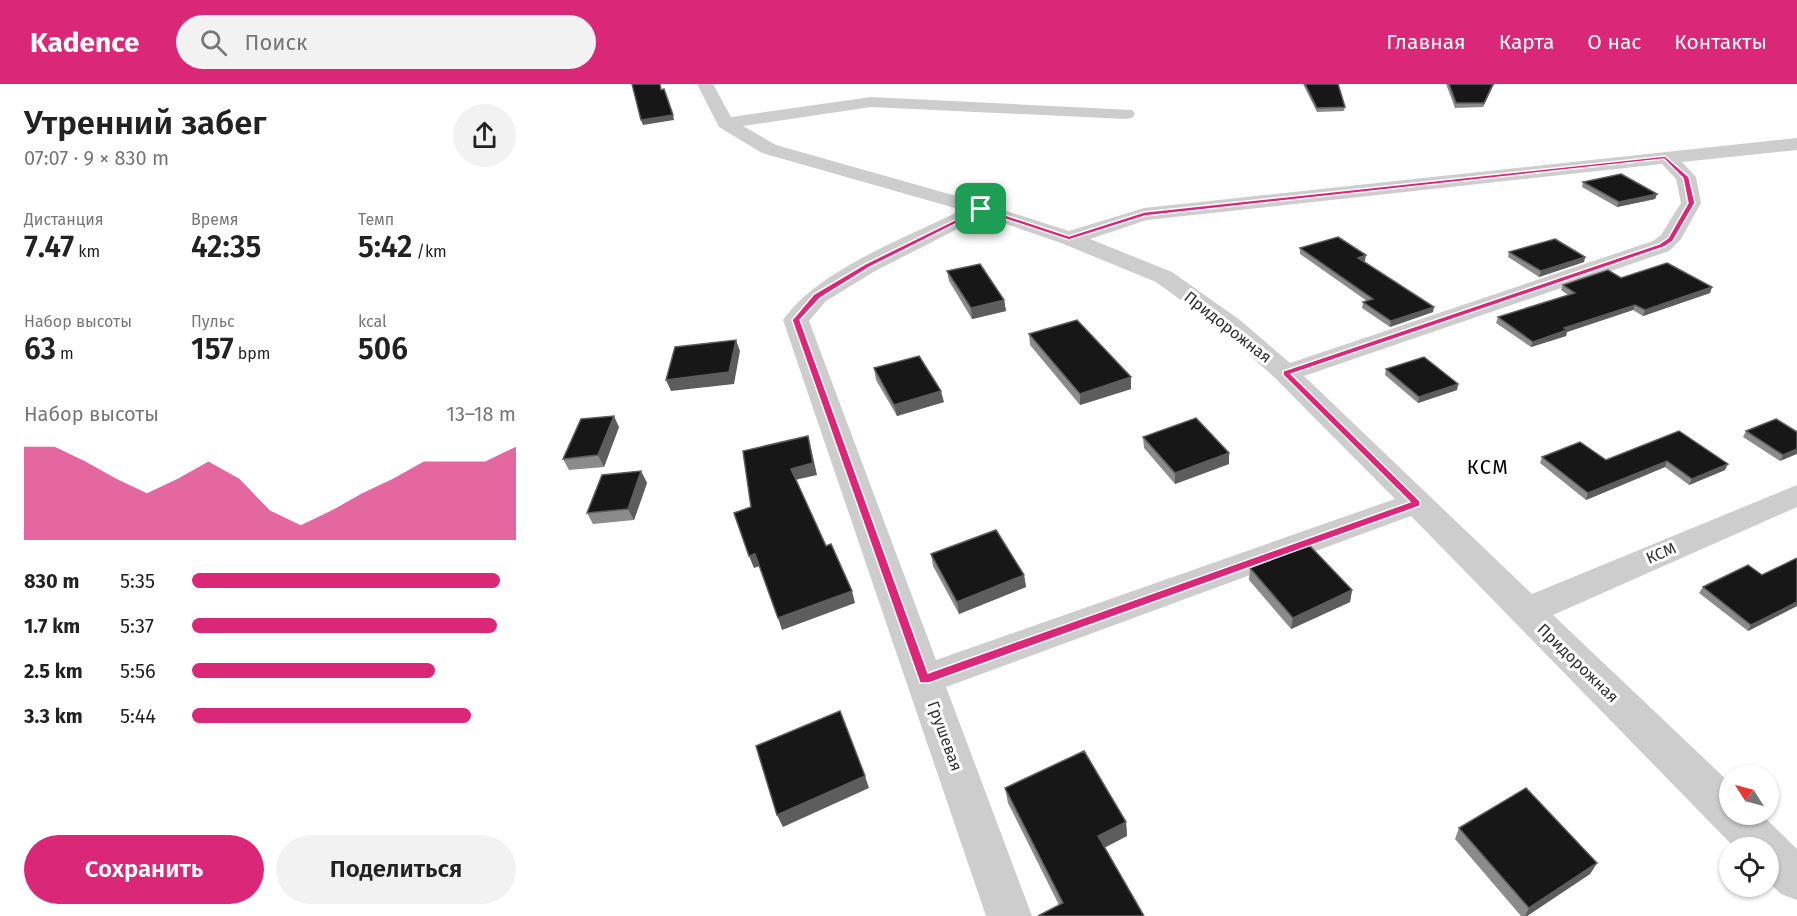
<!DOCTYPE html>
<html lang="ru">
<head>
<meta charset="utf-8">
<style>
	body { margin:0; font-family:"Fira Sans",sans-serif; background:#f2f2f2; color:#222; height:100vh; display:flex; flex-direction:column; font-size:22px; white-space:nowrap }
	* { box-sizing:border-box; margin:0 }
	p { font-size:20px; color:#767676 }
	.icon { flex:none; width:33px; height:33px; fill:none; stroke:currentColor; stroke-width:2; stroke-linecap:round; stroke-linejoin:round }
	.map { position:relative; flex:1; overflow:hidden }
	.details { display:flex; flex-direction:column; background:#fff; width:540px }
	.details>* { flex:none }
	.needle { width:39px; rotate:306deg }
	.controls { position:absolute; left:1179px; top:681px; display:grid; gap:12px }
	.controls a { display:grid; place-items:center; width:60px; height:60px; border-radius:50%; background:#fff; box-shadow:0 2px 4px #0004; font-size:30px }
	.pin { position:absolute; display:grid; place-items:center; width:51px; height:51px; color:#fff; margin:-26px; border-radius:12px; box-shadow:0 3px 9px #0006 }
	.round { display:grid; place-items:center; flex:none; width:63px; height:63px; border-radius:32px; background:#f2f2f2 }
	.headline { display:flex; align-items:center; justify-content:space-between; height:102px; padding:0 24px }
	h1 { font-size:33px; font-weight:600; line-height:45px }
	.metrics { display:grid; grid-template-columns:repeat(3,1fr); gap:9px; height:102px; padding:6px 24px }
	.metrics div { display:grid; align-content:center }
	.metrics b { font-size:30px; font-weight:600 }
	.metrics small { font-size:16px; font-weight:400 }
	.metrics p { font-size:16px }
	.chart { height:168px; padding:12px 24px }
	.chart p { display:flex; justify-content:space-between }
	.chart svg { width:100%; height:108px; margin-top:6px; fill:#db2777; opacity:.7 }
	.primary-button { display:flex; gap:12px; margin-top:auto; padding:12px 24px }
	.primary-button a { flex:1; height:69px; border-radius:36px; background:#db2777; color:#fff; font-size:24px; font-weight:600; line-height:69px; text-align:center }
	.primary-button a+a { background:#f2f2f2; color:#222 }
	ul { padding:0 24px; list-style:none; font-size:20px }
	li { display:grid; grid-template-columns:96px 72px 1fr; align-items:center; height:45px }
	li i { height:15px; border-radius:8px; background:#db2777 }
	header { display:flex; align-items:center; gap:36px; box-sizing:border-box; height:84px; padding:0 30px; background:#db2777; color:#fff }
	header strong { font-size:28px }
	nav { display:flex; gap:33px; margin-inline-start:auto; font-size:21px }
	.search { width:420px; height:54px; background:#f2f2f2; display:flex; align-items:center; gap:15px; box-sizing:border-box; padding:0 21px; border-radius:33px; color:#767676; font-size:22px }
	main { display:flex; flex:1; min-height:0 }
	.map>svg:first-child { display:block }
</style>
</head>
<body>
<header>
<strong>Kadence</strong>
<div class="search"><svg class="icon" aria-label="search" viewBox="0 0 24 24"><circle cx="10" cy="10" r="6"/><path d="M15 15l6 6"/></svg>Поиск</div>
<nav><a>Главная</a><a>Карта</a><a>О нас</a><a>Контакты</a></nav>
</header>
<main>
<section class="details">
<div class="headline"><div><h1>Утренний забег</h1><p>07:07 · 9 × 830 m</p></div><a class="round"><svg class="icon" aria-label="share" viewBox="0 0 24 24"><path d="M12 15V3M7 8l5-5 5 5M5 13v7h14v-7"/></svg></a></div>
<div class="metrics">
<div><p>Дистанция</p><b>7.47<small> km</small></b></div>
<div><p>Время</p><b>42:35</b></div>
<div><p>Темп</p><b>5:42<small> /km</small></b></div>
</div>
<div class="metrics">
<div><p>Набор высоты</p><b>63<small> m</small></b></div>
<div><p>Пульс</p><b>157<small> bpm</small></b></div>
<div><p>kcal</p><b>506</b></div>
</div>
<div class="chart"><p><span>Набор высоты</span>13–18 m</p>
<svg viewBox="0 0 160 44" preserveAspectRatio="none"><path d="M0 44V6L10 6L20 12L30 19L40 25L50 19L60 12L70 19L80 32L90 38L100 32L110 25L120 19L130 12L140 12L150 12L160 6V44z"/></svg>
</div>
<ul>
<li><b>830 m</b>5:35<i style="width:95%"></i></li>
<li><b>1.7 km</b>5:37<i style="width:94%"></i></li>
<li><b>2.5 km</b>5:56<i style="width:75%"></i></li>
<li><b>3.3 km</b>5:44<i style="width:86%"></i></li>
</ul>
<div class="primary-button"><a>Сохранить</a><a>Поделиться</a></div>
</section>
<div class="map">
<svg width="1257" height="832" viewBox="0 0 1257 832">
	<rect width="100%" height="100%" fill="#fff"/>
	<g fill="none" stroke-linecap="round" stroke-linejoin="round">
		<path fill="#cdcdcd" fill-rule="evenodd" d="M157 0H173L191 33 331 13 592 26 595 30 592 34 586 35 331 23 203 42 236 61 448 121 529 147 604 124 1257 54V66L1142 78 1156 93 1161 119 1141 155 1129 167 764 292 992 510 1257 401V423L1013 531 1190 699V730H1221L1257 765V816L1241 810 1228 798V764H1195L871 432 406 603 492 832H446L243 236C278 186 367 153 422 126L222 69 179 43ZM1122 80 1136 95 1141 119 1121 151 1113 157 750 279 700 236 632 188 550 155 607 136ZM443 132 521 159 616 198 682 246 736 295 855 415 396 576 269 237 286 217 335 187Z"/>
	</g>
	<g fill="#8b8b8b">
		<path d="M763 0H798L805 23 804 27 777 28Z"/>
		<path d="M906 0H954L943 23 915 24Z"/>
		<path d="M1043 98 1117 110 1115 115 1077 123 1042 103Z"/>
		<path d="M760 164 825 177H823L893 228 850 243 822 224 823 218 827 217 760 170Z"/>
		<path d="M969 168 1045 173 1044 178 999 193 968 173Z"/>
		<path d="M407 187 464 216 466 227 432 235 409 197Z"/>
		<path d="M1081 194 1172 203 1170 209 1103 232 1093 226 1027 248 1026 252 991 263 956 239 958 233 1028 211 1021 206 1023 201Z"/>
		<path d="M489 250 591 305 540 321 490 261Z"/>
		<path d="M334 284 404 318 357 332 336 296Z"/>
		<path d="M846 285 918 300 917 306 878 319 845 291Z"/>
		<path d="M79 343 64 383 29 386 23 375Z"/>
		<path d="M1139 347 1185 386 1149 401 1125 383 1046 416 1000 379 1002 373 1066 376Z"/>
		<path d="M1206 347 1257 348 1240 377 1203 353Z"/>
		<path d="M603 353 689 380 635 400 604 364Z"/>
		<path d="M101 387 107 399 94 436 53 440 47 429Z"/>
		<path d="M391 470 484 491 486 503 419 530 393 482Z"/>
		<path d="M1257 474V522L1208 547 1159 509 1163 503 1222 491Z"/>
		<path d="M710 484 812 506 810 518 751 545 709 496Z"/>
		<path d="M465 704 586 738 587 752 565 763 604 832 519 821 468 719Z"/>
		<path d="M919 744 1057 779 1050 790 987 832H981L915 755Z"/>
	</g>
	<g fill="#5d5d5d">
		<path d="M953 0H954L943 23 944 19Z"/>
		<path d="M133 31 134 36 103 41 101 36Z"/>
		<path d="M1117 110 1115 115 1077 123 1079 118Z"/>
		<path d="M826 171 825 177 817 179 818 174Z"/>
		<path d="M1045 173 1044 178 999 193 1001 187Z"/>
		<path d="M1172 203 1170 209 1103 232 1105 226Z"/>
		<path d="M464 216 466 227 432 235 431 224Z"/>
		<path d="M1095 221 1093 226 1027 248 1026 252 991 263 993 258 1024 244Z"/>
		<path d="M894 223 893 228 850 243 851 237Z"/>
		<path d="M196 256 200 267 194 300 131 307 126 296Z"/>
		<path d="M591 293V305L540 321V310Z"/>
		<path d="M918 300 917 306 878 319 879 313Z"/>
		<path d="M401 307 404 318 357 332 354 321Z"/>
		<path d="M74 332 79 343 64 383 58 371Z"/>
		<path d="M268 352 271 364 277 391 255 396 251 385Z"/>
		<path d="M1257 365V370L1240 377 1243 371Z"/>
		<path d="M689 369V380L635 400V389Z"/>
		<path d="M1127 377 1125 383 1046 416 1048 409Z"/>
		<path d="M1188 380 1185 386 1149 401 1152 395Z"/>
		<path d="M101 387 107 399 94 436 88 425Z"/>
		<path d="M215 470 220 482 214 484 209 472Z"/>
		<path d="M484 491 486 503 419 530 417 518Z"/>
		<path d="M812 506 810 518 751 545 753 534Z"/>
		<path d="M312 507 315 519 242 546 238 534Z"/>
		<path d="M1257 518V522L1208 547 1211 541Z"/>
		<path d="M325 692 329 704 243 743 237 731Z"/>
		<path d="M586 738 587 752 560 766 558 752Z"/>
		<path d="M1057 779 1050 790 987 832H985L989 824Z"/>
	</g>
	<g fill="#171717" stroke="#5d5d5d" stroke-width="1.5">
		<path d="M92 0H120L121 6 124 5 133 31 101 36Z"/>
		<path d="M765 0H798L805 23 777 24Z"/>
		<path d="M909 0H953L944 19H916Z"/>
		<path d="M1081 90 1117 110 1079 118 1043 98Z"/>
		<path d="M798 153 826 171 818 174 894 223 851 237 823 218 833 215 760 164Z"/>
		<path d="M1015 155 1045 173 1001 187 969 168Z"/>
		<path d="M1127 179 1172 203 1105 226 1095 221 1024 244 1027 246 993 258 958 233 1035 209 1023 201 1068 186 1081 194Z"/>
		<path d="M440 180 464 216 431 224 407 187Z"/>
		<path d="M537 236 591 293 540 310 489 250Z"/>
		<path d="M196 256 189 288 126 296 135 263Z"/>
		<path d="M379 272 401 307 354 321 334 284Z"/>
		<path d="M884 273 918 300 879 313 846 285Z"/>
		<path d="M74 332 58 371 23 375 41 335Z"/>
		<path d="M656 334 689 369 635 389 603 353Z"/>
		<path d="M1236 335 1257 348V365L1243 371 1206 347Z"/>
		<path d="M1139 347 1188 380 1152 395 1127 377 1048 409 1002 373 1040 358 1066 376Z"/>
		<path d="M268 352 273 379 251 385 286 462 291 460 312 507 238 534 215 470 209 472 194 429 211 423 203 367Z"/>
		<path d="M101 387 88 425 47 429 62 391Z"/>
		<path d="M456 446 484 491 417 518 391 470Z"/>
		<path d="M769 461 812 506 753 534 710 484Z"/>
		<path d="M1257 474V518L1211 541 1163 503 1208 481 1222 491Z"/>
		<path d="M300 627 325 692 237 731 216 662Z"/>
		<path d="M544 667 586 738 558 752 604 832H498L523 819 465 704Z"/>
		<path d="M986 704 1057 779 989 824 919 744Z"/>
	</g>
	<path fill="#db2777" stroke="#fff" stroke-width="1.5" fill-rule="evenodd" d="M1125 72 1149 93 1155 119 1133 157 1124 163 751 290 880 417V422L389 599H380L252 236 274 210 325 180 441 123 529 152 604 128ZM1124 75 1143 94 1148 119 1128 154 1119 160 743 287V291L870 418 388 589 260 236 280 214 330 183 441 127 529 156 605 132Z"/>
	<g text-anchor="middle" dominant-baseline="central" stroke-width="6" stroke-linejoin="round" paint-order="stroke">
		<g font-size="16" fill="#303030" stroke="#fff">
			<text transform="translate(688 243) rotate(38)">Придорожная</text>
			<text transform="translate(1121 469) rotate(-23)">КСМ</text>
			<text transform="translate(1038 579) rotate(44)">Придорожная</text>
			<text transform="translate(405 652) rotate(70)">Грушевая</text>
		</g>
		<g font-size="20" letter-spacing="1.5" fill="#000" stroke="#fff">
			<text x="948" y="383">КСМ</text>
		</g>
	</g>
</svg>
<div class="controls">
<a><svg class="needle" viewBox="-14 -14 28 28"><path d="M0-13l5 13h-10z" fill="#e53935"/><path d="M0 13l5-13h-10z" fill="#767676"/></svg></a>
<a><svg class="icon" aria-label="locate" viewBox="0 0 24 24"><circle cx="12" cy="12" r="6"/><path d="M12 2v4M12 18v4M2 12h4M18 12h4"/></svg></a>
</div>
<div class="pin" style="left:441px;top:125px;background:#1e9e55"><svg class="icon" aria-label="arrive" viewBox="0 0 24 24"><path d="M6 21V4h12l-3 4 3 4H6"/></svg></div>
</div>
</main>
</body>
</html>
